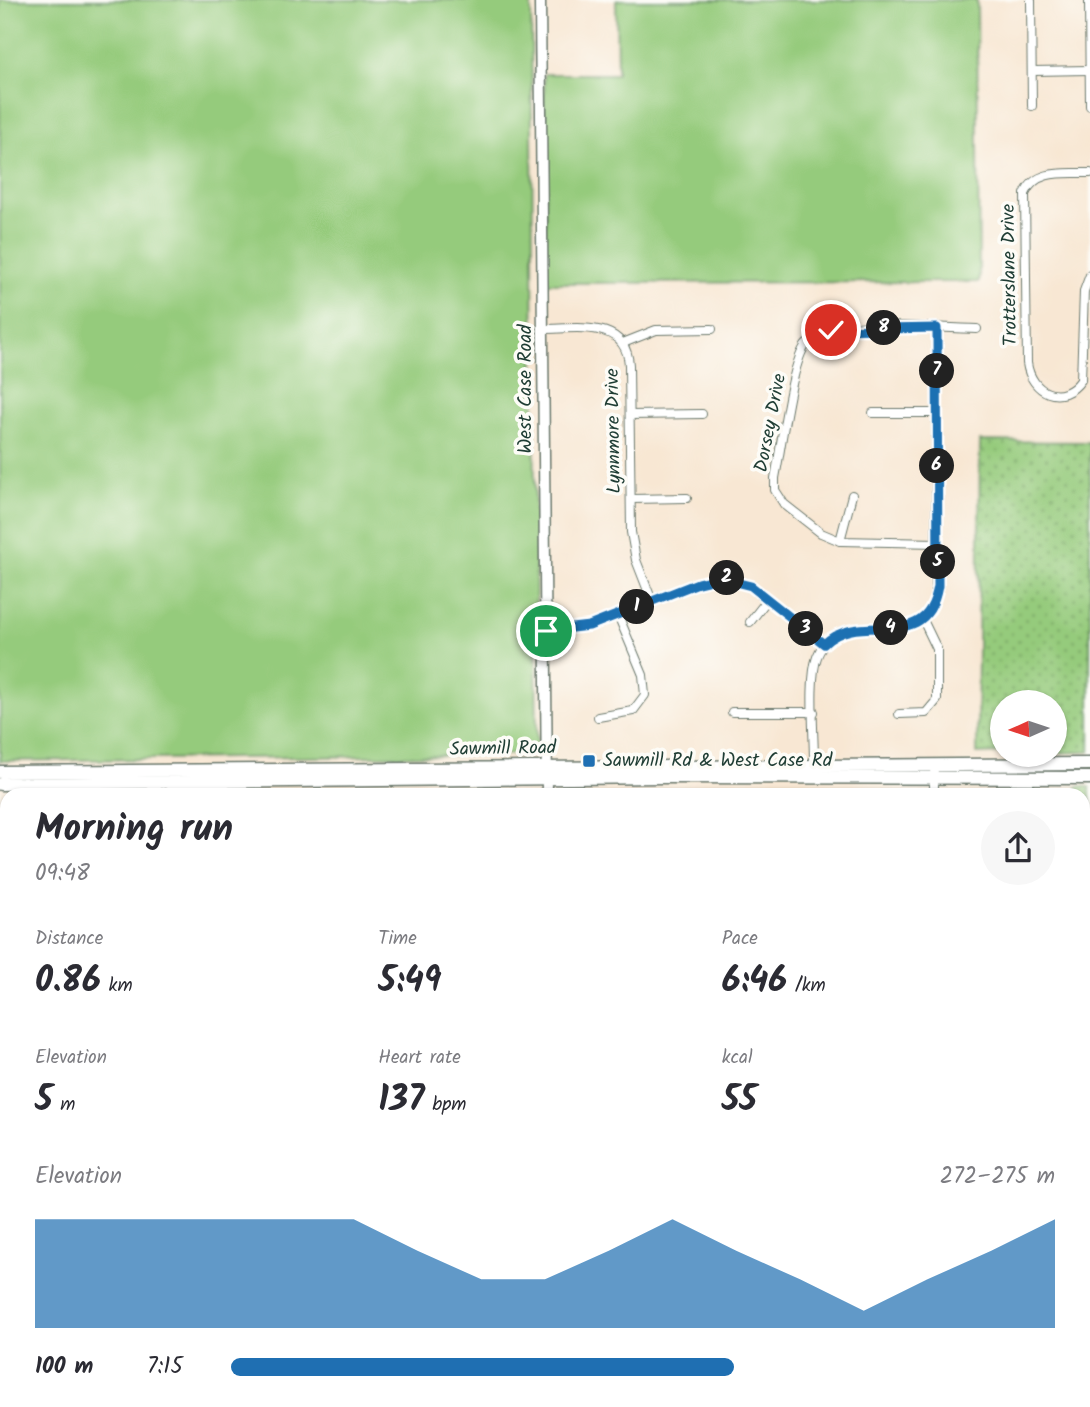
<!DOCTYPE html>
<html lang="en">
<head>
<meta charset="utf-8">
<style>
	body { margin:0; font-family:Kalam,sans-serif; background:#f7f7f7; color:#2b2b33; height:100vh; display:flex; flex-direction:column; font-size:26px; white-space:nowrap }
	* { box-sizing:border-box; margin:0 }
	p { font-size:23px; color:#7c7c81 }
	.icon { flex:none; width:38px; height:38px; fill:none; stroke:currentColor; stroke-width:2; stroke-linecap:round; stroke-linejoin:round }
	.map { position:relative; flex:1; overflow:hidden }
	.side { position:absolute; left:0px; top:788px; width:1090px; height:620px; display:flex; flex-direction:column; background:#fff; border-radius:21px 21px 0 0; box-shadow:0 2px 5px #0004 }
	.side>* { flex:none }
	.needle { width:46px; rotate:267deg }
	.buttons { position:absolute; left:990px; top:690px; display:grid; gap:14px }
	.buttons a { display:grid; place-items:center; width:77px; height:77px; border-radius:50%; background:#fff; box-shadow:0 2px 5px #0004; font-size:35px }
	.pin { position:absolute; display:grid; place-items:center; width:60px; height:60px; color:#fff; margin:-30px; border:4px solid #fff; border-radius:50%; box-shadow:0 2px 7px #0007 }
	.km { position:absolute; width:35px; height:35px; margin:-18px; border-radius:50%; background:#222; color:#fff; font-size:19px; line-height:35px; text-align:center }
	.round { display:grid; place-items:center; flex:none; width:74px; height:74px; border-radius:37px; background:#f7f7f7 }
	.headline { display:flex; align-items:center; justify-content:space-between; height:119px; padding:0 35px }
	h1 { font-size:38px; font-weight:800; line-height:52px }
	.metrics { display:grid; grid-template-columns:repeat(3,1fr); gap:10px; height:119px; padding:7px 35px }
	.metrics div { display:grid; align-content:center }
	.metrics b { font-size:35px; font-weight:800 }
	.metrics small { font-size:19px; font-weight:400 }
	.metrics p { font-size:19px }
	.chart { height:196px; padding:14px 35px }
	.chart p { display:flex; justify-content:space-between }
	.chart svg { width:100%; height:126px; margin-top:7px; fill:#1f6fb2; opacity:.7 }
	ul { padding:0 35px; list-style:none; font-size:23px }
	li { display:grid; grid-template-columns:112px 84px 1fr; align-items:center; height:52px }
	li i { height:18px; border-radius:9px; background:#1f6fb2 }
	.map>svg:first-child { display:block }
</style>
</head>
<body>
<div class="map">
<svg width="1090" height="1407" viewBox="0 0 1090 1407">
	<defs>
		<pattern id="forest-firs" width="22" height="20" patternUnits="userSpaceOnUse" patternTransform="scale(1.75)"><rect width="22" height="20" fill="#78af6c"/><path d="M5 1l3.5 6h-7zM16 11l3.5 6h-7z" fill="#62905a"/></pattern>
		<pattern id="park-dots" width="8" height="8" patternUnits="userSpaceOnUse" patternTransform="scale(1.75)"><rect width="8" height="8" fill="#95cb7c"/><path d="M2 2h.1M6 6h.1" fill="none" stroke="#79a666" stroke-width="1.8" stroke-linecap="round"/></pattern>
	</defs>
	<rect width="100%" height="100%" fill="#fdfcf7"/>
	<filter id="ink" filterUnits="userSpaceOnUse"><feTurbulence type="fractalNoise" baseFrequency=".0143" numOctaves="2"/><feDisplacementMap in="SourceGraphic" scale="14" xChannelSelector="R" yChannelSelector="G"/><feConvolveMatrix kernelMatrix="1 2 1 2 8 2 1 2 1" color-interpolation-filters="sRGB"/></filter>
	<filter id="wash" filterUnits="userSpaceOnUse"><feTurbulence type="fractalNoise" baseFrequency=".00686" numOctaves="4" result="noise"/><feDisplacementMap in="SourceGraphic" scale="28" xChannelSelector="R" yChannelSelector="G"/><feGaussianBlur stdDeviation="1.57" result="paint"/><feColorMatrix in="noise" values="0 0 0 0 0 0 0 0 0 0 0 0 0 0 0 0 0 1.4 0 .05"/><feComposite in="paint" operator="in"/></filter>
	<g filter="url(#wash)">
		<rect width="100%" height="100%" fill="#f8e7d3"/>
		<g fill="#95cb7c" stroke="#5a8458" stroke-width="2">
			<path d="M0 0H531L537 754 0 761Z"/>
			<path d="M616 0H977L979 282 546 283 544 74H617Z"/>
			<path d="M1077 786 1090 787V994L1086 1007 1083 1046V794H1077Z"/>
		</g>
		<path fill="url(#forest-firs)" stroke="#4c7650" stroke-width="2" d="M1083 1215C1087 1241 1090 1275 1083 1299Z"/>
		<path fill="url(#park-dots)" stroke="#5a8458" stroke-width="2" d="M980 441 1090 442V752L1055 753V702H1003V753L977 754Z"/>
	</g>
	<g filter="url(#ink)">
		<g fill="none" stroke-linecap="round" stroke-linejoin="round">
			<g stroke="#6b786c" stroke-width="10">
				<g id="street">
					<path d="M1031 0 1032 106"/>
					<path d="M1089 0 1090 106"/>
					<path d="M1032 71 1090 70"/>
					<path d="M1090 173C1066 174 1036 168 1025 194L1027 363C1031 393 1062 407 1081 380L1084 291 1090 275"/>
					<path d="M544 329C577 329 626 319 629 365L631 532 636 560 652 601"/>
					<path d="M623 343 656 330 712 329"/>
					<path d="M873 413H937"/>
					<path d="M630 415 702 414"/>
					<path d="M631 499 687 498"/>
					<path d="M840 541 852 495"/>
					<path d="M938 543 840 541 821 533 784 504 775 490V478C781 449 791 366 805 346 811 338 821 331 832 330 876 322 931 328 977 329"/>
					<path d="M750 622 768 599"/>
					<path d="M546 631 589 626 698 583 719 578 751 586 824 644"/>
					<path d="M732 712H814"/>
					<path d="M899 714 926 713 937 700V649L923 620"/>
					<path d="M598 717 633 711 645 695 643 675 618 615"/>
					<path d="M814 771C815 742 808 681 817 657 840 598 916 659 936 596L937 328"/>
					<path d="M934 794V773"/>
					<path d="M0 1002H7"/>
					<path d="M0 1136 7 1141"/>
					<path d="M0 1316H7"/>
					<path d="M378 1400V1407"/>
					<path d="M951 1400V1407"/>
					<path d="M1033 1400V1407"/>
					<path d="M27 1407V1400"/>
				</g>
			</g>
			<g stroke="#6b786c" stroke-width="13">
				<g id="secondary">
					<path d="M540 0 547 794"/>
					<path d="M686 1407V1400"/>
				</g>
			</g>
			<g stroke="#6b786c" stroke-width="15">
				<g id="primary">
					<path d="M0 772 1090 764"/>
					<path d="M0 784 662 777 1090 778"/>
				</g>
			</g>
			<use href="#street" stroke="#fff" stroke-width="8"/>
			<use href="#secondary" stroke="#fff" stroke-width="10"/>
			<use href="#primary" stroke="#fff" stroke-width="12"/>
		</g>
	</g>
	<g fill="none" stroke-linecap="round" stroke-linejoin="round" filter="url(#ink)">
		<g stroke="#fff" stroke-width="14">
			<path id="route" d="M546 631 589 626 698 583 719 578 751 586 824 644C861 607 926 657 938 586L937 328 831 330"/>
		</g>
		<use href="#route" stroke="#1f6fb2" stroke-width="9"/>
	</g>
	<rect fill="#1f6fb2" stroke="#fdfcf7" stroke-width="2.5" x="582" y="754" width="14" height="14" rx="3.5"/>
	<g text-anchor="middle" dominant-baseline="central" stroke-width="7" stroke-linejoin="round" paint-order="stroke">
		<g font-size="19" fill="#1f3d34" stroke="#fdfcf7">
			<text transform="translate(1010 275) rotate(-91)">Trotterslane Drive</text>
			<text transform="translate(526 389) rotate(-90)">West Case Road</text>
			<text transform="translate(771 423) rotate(-79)">Dorsey Drive</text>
			<text transform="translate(614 431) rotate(-91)">Lynnmore Drive</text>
			<text transform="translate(503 749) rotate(-1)">Sawmill Road</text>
		</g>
		<g font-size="19" fill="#1f3d34" stroke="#fdfcf7" text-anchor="start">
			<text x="603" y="761">Sawmill Rd &amp; West Case Rd</text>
		</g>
	</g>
</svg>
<div class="buttons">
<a><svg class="needle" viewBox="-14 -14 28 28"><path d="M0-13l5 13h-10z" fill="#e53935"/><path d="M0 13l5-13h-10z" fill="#7c7c81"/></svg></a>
</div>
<div class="pin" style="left:546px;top:631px;background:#1e9e55"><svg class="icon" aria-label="arrive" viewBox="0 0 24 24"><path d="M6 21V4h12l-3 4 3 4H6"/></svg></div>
<div class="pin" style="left:831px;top:330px;background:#d93025"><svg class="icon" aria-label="check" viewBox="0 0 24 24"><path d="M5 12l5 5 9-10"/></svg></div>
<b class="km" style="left:637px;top:607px">1</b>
<b class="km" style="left:727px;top:578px">2</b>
<b class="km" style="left:806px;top:629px">3</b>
<b class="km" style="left:891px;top:628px">4</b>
<b class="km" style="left:938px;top:562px">5</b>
<b class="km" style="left:937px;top:466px">6</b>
<b class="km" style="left:937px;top:371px">7</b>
<b class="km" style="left:884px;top:328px">8</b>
<section class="side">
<div class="headline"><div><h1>Morning run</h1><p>09:48</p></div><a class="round"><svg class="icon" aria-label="share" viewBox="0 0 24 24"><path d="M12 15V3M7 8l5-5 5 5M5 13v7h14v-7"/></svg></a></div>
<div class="metrics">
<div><p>Distance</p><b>0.86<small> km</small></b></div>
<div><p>Time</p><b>5:49</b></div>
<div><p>Pace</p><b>6:46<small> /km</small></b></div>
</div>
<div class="metrics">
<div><p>Elevation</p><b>5<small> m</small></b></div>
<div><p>Heart rate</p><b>137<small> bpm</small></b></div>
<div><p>kcal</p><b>55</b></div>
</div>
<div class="chart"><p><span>Elevation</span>272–275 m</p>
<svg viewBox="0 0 160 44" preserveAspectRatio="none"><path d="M0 44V6L10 6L20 6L30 6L40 6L50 6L60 17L70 27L80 27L90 17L100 6L110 17L120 27L130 38L140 27L150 17L160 6V44z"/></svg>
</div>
<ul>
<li><b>100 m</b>7:15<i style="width:61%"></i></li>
</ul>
</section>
</div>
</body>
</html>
